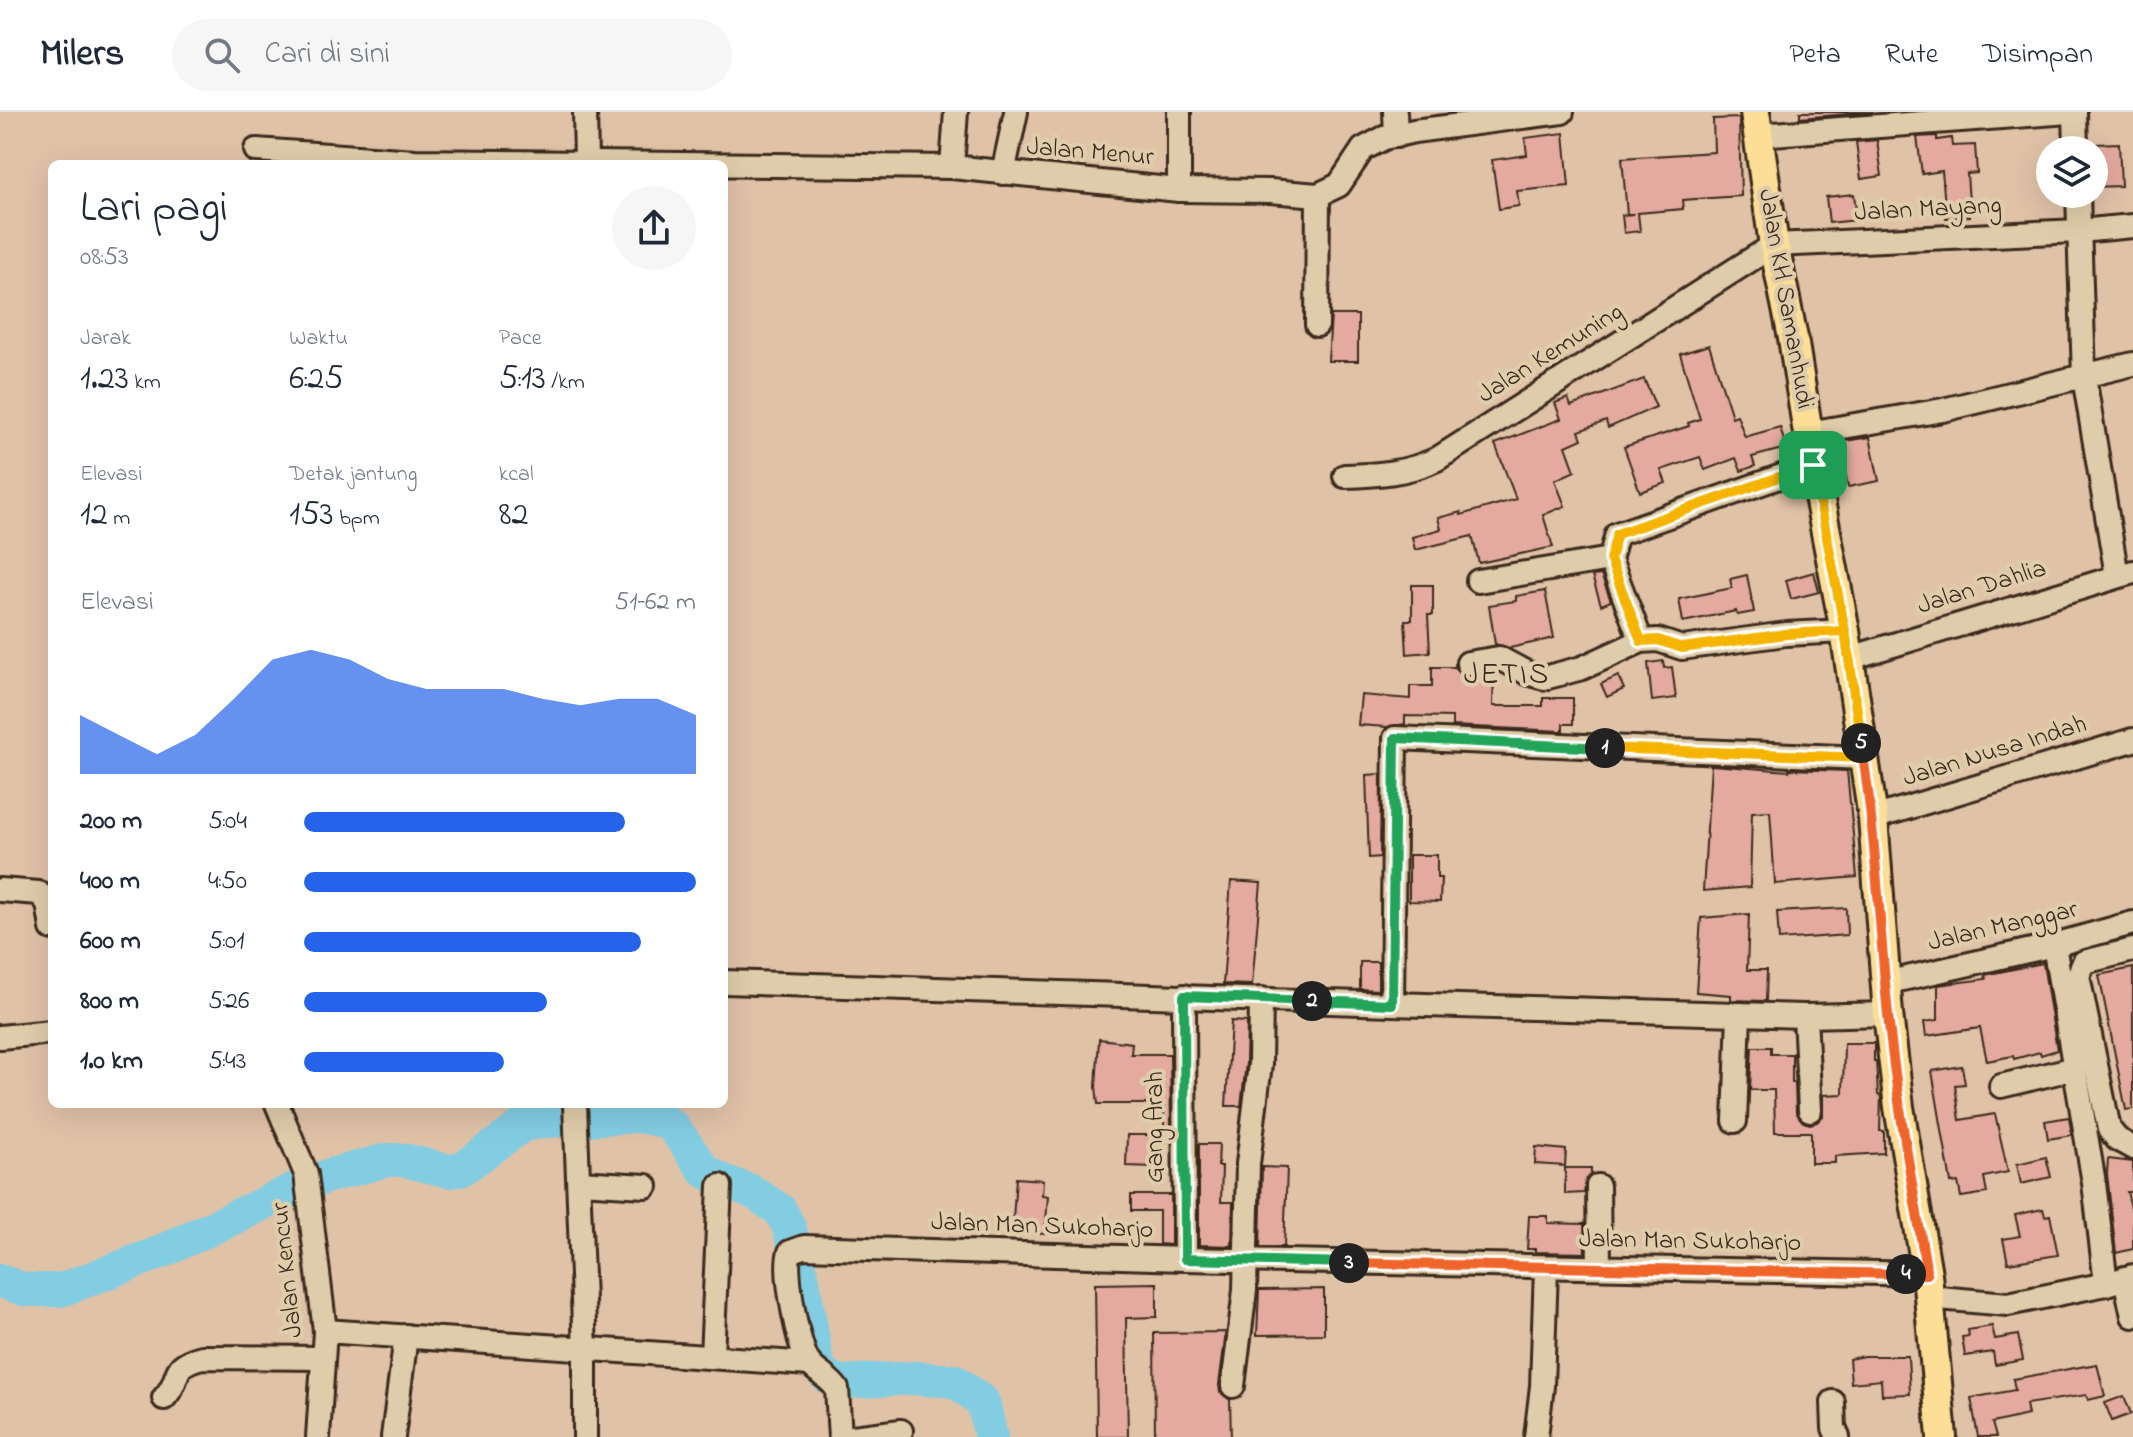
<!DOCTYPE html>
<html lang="id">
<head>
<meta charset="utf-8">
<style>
	body { margin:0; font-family:"Indie Flower",sans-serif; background:#f6f6f7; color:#1f2937; height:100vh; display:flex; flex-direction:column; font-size:30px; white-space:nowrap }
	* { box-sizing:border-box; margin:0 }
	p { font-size:26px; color:#747a83 }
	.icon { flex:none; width:44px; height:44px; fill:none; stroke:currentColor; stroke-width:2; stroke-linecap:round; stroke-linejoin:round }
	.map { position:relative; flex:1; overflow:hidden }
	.panel { position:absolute; left:48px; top:48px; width:680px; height:948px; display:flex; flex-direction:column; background:#fff; border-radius:12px; box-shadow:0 8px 32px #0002 }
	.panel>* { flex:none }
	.controls { position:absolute; left:2036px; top:24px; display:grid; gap:16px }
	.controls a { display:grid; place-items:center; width:72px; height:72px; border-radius:50%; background:#fff; box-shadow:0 8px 32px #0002; font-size:40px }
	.pin { position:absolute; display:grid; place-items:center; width:68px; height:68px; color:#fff; margin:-34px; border-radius:16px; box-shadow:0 4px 12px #0006 }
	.km { position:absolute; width:40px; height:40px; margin:-20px; border-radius:50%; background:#222; color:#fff; font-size:22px; line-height:40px; text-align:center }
	.round { display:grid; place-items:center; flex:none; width:84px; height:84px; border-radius:42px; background:#f6f6f7 }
	.headline { display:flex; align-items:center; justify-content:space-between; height:136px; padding:0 32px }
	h1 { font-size:44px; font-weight:600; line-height:60px }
	.stats { display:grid; grid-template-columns:repeat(3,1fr); gap:12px; height:136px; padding:8px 32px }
	.stats div { display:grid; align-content:center }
	.stats b { font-size:34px; font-weight:600 }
	.stats small { font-size:22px; font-weight:400 }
	.stats p { font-size:22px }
	.chart { height:224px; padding:16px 32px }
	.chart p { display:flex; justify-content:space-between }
	.chart svg { width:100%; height:144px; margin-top:8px; fill:#2563eb; opacity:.7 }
	ul { padding:0 32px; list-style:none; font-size:26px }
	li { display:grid; grid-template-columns:128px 96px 1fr; align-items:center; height:60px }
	li i { height:20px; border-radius:10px; background:#2563eb }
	header { display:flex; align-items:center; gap:48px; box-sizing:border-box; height:112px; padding:0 40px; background:#fff; border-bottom:2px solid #e0e1e3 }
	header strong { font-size:38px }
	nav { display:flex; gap:44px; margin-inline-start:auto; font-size:28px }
	.search { width:560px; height:72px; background:#f6f6f7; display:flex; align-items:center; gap:20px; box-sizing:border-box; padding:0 28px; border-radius:44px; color:#747a83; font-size:30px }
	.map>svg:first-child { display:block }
</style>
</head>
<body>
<header>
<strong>Milers</strong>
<div class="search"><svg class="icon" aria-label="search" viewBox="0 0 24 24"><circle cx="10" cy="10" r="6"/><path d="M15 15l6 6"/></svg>Cari di sini</div>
<nav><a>Peta</a><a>Rute</a><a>Disimpan</a></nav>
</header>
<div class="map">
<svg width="2133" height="1325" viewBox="0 0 2133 1325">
	<rect width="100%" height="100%" fill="#e0c2a7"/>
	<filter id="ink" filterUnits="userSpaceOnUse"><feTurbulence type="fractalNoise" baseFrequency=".0125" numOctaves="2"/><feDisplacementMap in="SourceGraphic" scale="16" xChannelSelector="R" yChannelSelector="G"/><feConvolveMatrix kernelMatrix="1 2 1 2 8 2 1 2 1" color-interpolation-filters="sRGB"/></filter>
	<g filter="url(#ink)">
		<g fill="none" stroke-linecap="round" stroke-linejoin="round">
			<path stroke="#83cde3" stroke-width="34" d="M0 1169 26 1178H61L156 1142 301 1074 328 1064 387 1048H404L449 1059 462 1057 523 1013 547 1009 640 1004 666 1010 674 1016 705 1059 725 1070 751 1079 780 1098 789 1115 802 1163 817 1252C822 1262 830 1268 841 1270L915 1266 955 1269 983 1290 991 1325"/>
		</g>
		<g fill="#e4aa9f" stroke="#3b2a1e" stroke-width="2">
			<path d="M1800 0H1873L1800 6Z"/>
			<path d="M1739 6 1741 84 1682 88 1683 97 1638 101 1640 119 1624 121 1622 103 1634 102H1627L1622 46 1714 40 1713 7Z"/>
			<path d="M1564 21 1569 74 1517 79 1519 94 1499 97 1492 48 1527 43 1525 26Z"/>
			<path d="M1937 24V28L1951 26 1952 34 1975 33 1977 61 1967 62 1970 104 1946 106 1942 59 1922 62 1917 25Z"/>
			<path d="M1877 28 1882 64 1861 67 1856 30Z"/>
			<path d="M2119 31 2121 74 2094 75V32Z"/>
			<path d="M1854 82 1857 108 1829 111 1826 85Z"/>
			<path d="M1331 203H1358V249H1328Z"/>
			<path d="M1709 233 1732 305 1737 303 1745 325 1780 315 1786 336 1752 345 1755 354 1741 359 1736 346 1705 358 1700 345 1661 358 1666 371 1640 380 1624 335 1689 314 1688 311 1700 307 1680 242Z"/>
			<path d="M1644 267 1656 295 1608 316 1606 309 1579 319 1582 327 1566 334 1575 359 1555 368 1565 394 1543 403 1553 435 1479 451 1472 424 1415 438 1412 425 1441 417 1438 406 1461 400V403L1516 387 1495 332 1561 307 1555 291 1568 286 1571 294Z"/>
			<path d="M1870 325 1879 369 1848 375 1839 330Z"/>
			<path d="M1814 460 1819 480 1791 487 1786 468Z"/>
			<path d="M1601 463 1611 489 1601 493 1592 464Z"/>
			<path d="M1747 463 1754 500 1737 503 1736 499 1683 510 1679 487 1732 476 1730 467Z"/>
			<path d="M1412 473H1433V503H1428L1430 540 1407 542 1405 508H1412Z"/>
			<path d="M1545 479 1554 526 1510 536 1495 532 1489 493 1516 489V484Z"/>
			<path d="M1663 549 1664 556 1672 555 1676 586 1652 589 1648 551Z"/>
			<path d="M1432 555H1455L1462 564 1469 565 1494 561 1493 594H1543V586H1573V612H1563V619L1452 614V605L1405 604V612L1387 615 1358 613 1361 583 1410 587V574H1432Z"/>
			<path d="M1618 564 1624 577 1607 585 1601 572Z"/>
			<path d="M1711 653 1789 659V657L1847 659 1857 765 1775 772 1770 699 1752 700 1750 775 1703 779Z"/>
			<path d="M1381 662 1380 745 1369 746 1366 663Z"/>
			<path d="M1409 743H1437V766H1441L1440 790 1409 789Z"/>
			<path d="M1231 769 1261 771 1252 873 1223 872Z"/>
			<path d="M1846 796 1847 823 1779 828 1777 800Z"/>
			<path d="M1749 802 1747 858H1767L1766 889 1731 888V883L1696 880 1701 806Z"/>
			<path d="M1360 850H1378V878L1360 877Z"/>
			<path d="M2043 851 2057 938 2041 943 2040 940 2014 947 2013 944 1987 949 1980 916 1926 924 1924 910 1938 908V873L1986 867 1985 863Z"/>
			<path d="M2133 856V997L2126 998 2099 863Z"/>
			<path d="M1231 909 1247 910 1246 951 1241 994H1226Z"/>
			<path d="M1099 927 1132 931 1131 942H1170L1171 1019H1164V992H1098L1096 975Z"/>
			<path d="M1844 931H1874V949H1876L1878 983 1881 984 1880 1019H1884V1041L1835 1044V1051H1811V1020H1775L1774 978H1750L1752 935H1771V942H1792V971H1795L1796 1000 1803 1010 1810 1012 1817 1010 1823 1004V983L1843 982Z"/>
			<path d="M1962 954 1965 972 1955 973 1960 1008 1995 1002 2008 1060 1984 1065 1987 1081 1961 1085 1958 1070 1951 1071 1932 959Z"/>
			<path d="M2069 1005 2072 1023 2048 1027 2045 1009Z"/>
			<path d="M1127 1023H1157L1156 1055 1126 1054Z"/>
			<path d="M1199 1032H1219L1218 1054H1222L1221 1090H1233L1232 1134 1199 1133Z"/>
			<path d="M1536 1035 1566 1038 1565 1054 1535 1052Z"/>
			<path d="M2046 1045 2051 1065 2021 1072 2017 1052Z"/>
			<path d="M2108 1047 2133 1050V1080H2127L2133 1103V1137L2116 1141 2107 1062Z"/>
			<path d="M1262 1055 1287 1056 1284 1135H1260Z"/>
			<path d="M1565 1056H1591V1062L1586 1068 1584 1081 1565 1082Z"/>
			<path d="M1016 1066 1043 1068 1042 1083 1048 1084 1045 1122 1012 1120Z"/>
			<path d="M1131 1083H1171V1133L1159 1132V1099H1131Z"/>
			<path d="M2043 1097 2045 1104 2050 1103 2058 1143 2008 1151 2003 1127 2020 1124 2015 1103Z"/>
			<path d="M1529 1104H1548V1111L1584 1112 1585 1141 1535 1140V1137H1527Z"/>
			<path d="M1157 1171V1205L1126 1206 1128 1325H1097L1095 1172Z"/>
			<path d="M1324 1177V1222L1257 1223 1259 1178Z"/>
			<path d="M1992 1214 1995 1227 2018 1223 2023 1248 1995 1253 1993 1240 1965 1244 1962 1225 1969 1224 1968 1218Z"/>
			<path d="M1226 1220 1219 1273 1220 1280 1230 1288 1231 1325H1155L1154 1221Z"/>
			<path d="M1864 1244H1908L1910 1282 1882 1283 1881 1268 1851 1271 1849 1247Z"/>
			<path d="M2097 1252 2105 1284 2088 1288 2086 1283 2026 1292 2028 1303 1992 1311 1996 1325H1978L1971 1286 2015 1278 2013 1267Z"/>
			<path d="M2124 1284 2131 1302 2112 1309 2105 1291Z"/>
		</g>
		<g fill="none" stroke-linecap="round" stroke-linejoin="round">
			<g stroke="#3b2a1e" stroke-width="28">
				<g id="minor">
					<path d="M585 0 586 49"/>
					<path d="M1395 0 1396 24"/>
					<path d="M2075 0 2076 38"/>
					<path d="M1758 23 2069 0"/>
					<path d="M256 38 415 49 952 55 1179 78 1270 79 1318 83 1339 73 1363 37 1384 26 1414 19 1562 0"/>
					<path d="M952 55 956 0"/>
					<path d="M1003 61 1016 0"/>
					<path d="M1179 78V0"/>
					<path d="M2078 82 2084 265 2117 464"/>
					<path d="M1317 213 1318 83"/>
					<path d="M1808 321 1943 298 2133 252"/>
					<path d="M1345 364C1377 363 1408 361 1437 347L1774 133 2079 119 2133 114"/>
					<path d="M1478 469 1610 447"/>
					<path d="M1641 529 1610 447 1617 422 1813 353"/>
					<path d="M1847 547 2133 460"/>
					<path d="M1468 551 1499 546 1527 561 1544 566 1582 556 1641 529 1658 528 1682 536 1786 522 1845 519"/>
					<path d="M1873 706 2133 628"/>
					<path d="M0 778 39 781 48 791 52 816"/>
					<path d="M2054 833 2094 1071 2106 1172"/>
					<path d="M2133 838 2084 850 2078 864 2109 1017 2117 1027 2133 1036"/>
					<path d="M724 870 1392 892 1805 904 1888 902"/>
					<path d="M1885 871 2054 833 2133 811"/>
					<path d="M1184 884 1185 1147"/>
					<path d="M1392 892 1395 626 1864 646"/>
					<path d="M1805 904 1810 998"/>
					<path d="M0 925 52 920"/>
					<path d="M2001 974 2075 956"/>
					<path d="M277 992 306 1062 325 1219 318 1325"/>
					<path d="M575 992 585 1237V1325"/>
					<path d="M1735 1009 1739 902"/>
					<path d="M579 1070 646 1074"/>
					<path d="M1598 1074 1599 1155"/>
					<path d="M2125 1166 2133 1204"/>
					<path d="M1927 1185 2008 1192 2106 1172 2133 1164"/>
					<path d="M325 1219 810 1252"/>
					<path d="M712 1244 720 1074"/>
					<path d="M1233 1274 1245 1178 1248 1052 1260 952 1261 887"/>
					<path d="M164 1286C184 1265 167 1254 202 1245L323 1246"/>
					<path d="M1833 1290 1834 1316 1838 1325"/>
					<path d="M393 1325 406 1224"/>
					<path d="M840 1325 837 1277C830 1266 817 1261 809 1251 798 1235 783 1157 790 1140L804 1135 1185 1147 1927 1162"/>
					<path d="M853 1325 901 1319"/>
					<path d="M1536 1325 1542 1274 1546 1156"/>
				</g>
			</g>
			<g stroke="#3b2a1e" stroke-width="34">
				<path id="major" d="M1755 0 1774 133 1793 226 1813 353 1845 519 1873 706 1888 902 1899 995 1927 1162 1942 1325"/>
			</g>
			<use href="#minor" stroke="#dfccaa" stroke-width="22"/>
			<use href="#major" stroke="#fdde96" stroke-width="28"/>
		</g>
	</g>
	<g fill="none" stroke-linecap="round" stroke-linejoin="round" filter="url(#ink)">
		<g stroke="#fff" stroke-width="16">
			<path id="split-1" d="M1605 636 1864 646 1845 519 1813 353"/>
		</g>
		<g stroke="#fff" stroke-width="16">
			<path id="split-2" d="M1312 889 1392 892 1395 626 1605 636"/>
		</g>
		<g stroke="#fff" stroke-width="16">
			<path id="split-3" d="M1312 889 1184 884 1185 1147 1349 1151"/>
		</g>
		<g stroke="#fff" stroke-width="16">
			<path id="split-4" d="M1349 1151 1906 1162"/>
		</g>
		<g stroke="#fff" stroke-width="16">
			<path id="split-5" d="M1861 631C1876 722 1879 812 1888 903 1897 990 1913 1076 1927 1162H1906"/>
		</g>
		<g stroke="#fff" stroke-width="16">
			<path id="split-6" d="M1813 353 1617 422 1610 447 1641 529 1658 528 1682 536 1786 522 1845 519 1861 631"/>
		</g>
		<use href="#split-1" stroke="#f5b400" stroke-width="10"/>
		<use href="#split-2" stroke="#22a559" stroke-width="10"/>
		<use href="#split-3" stroke="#22a559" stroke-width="10"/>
		<use href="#split-4" stroke="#f0652b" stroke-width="10"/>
		<use href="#split-5" stroke="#f0652b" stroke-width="10"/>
		<use href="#split-6" stroke="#f5b400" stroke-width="10"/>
	</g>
	<g text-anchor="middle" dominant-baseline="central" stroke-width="8" stroke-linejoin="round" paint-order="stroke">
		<g font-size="26" fill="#3b2a1e" stroke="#dfccaa">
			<text transform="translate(1090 41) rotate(5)">Jalan Menur</text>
			<text transform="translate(1928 98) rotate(-3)">Jalan Mayang</text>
			<text transform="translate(1785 187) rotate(80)">Jalan KH Samanhudi</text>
			<text transform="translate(1551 242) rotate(-32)">Jalan Kemuning</text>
			<text transform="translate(1982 476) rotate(-17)">Jalan Dahlia</text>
			<text transform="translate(1995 640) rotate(-17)">Jalan Nusa Indah</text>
			<text transform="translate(2003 815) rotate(-13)">Jalan Manggar</text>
			<text transform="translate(1156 1015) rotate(-90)">Gang Arah</text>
			<text transform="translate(1042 1115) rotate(2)">Jalan Man Sukoharjo</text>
			<text transform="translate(1690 1130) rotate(1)">Jalan Man Sukoharjo</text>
			<text transform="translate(288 1158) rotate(-96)">Jalan Kencur</text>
		</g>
		<g font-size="30" letter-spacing="2" fill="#3b2a1e" stroke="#dfccaa">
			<text x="1507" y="564">JETIS</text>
		</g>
	</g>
</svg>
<div class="controls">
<a><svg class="icon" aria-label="layers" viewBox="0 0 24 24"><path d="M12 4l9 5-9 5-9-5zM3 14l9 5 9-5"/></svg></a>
</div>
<div class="pin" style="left:1813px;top:353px;background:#1e9e55"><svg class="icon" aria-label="arrive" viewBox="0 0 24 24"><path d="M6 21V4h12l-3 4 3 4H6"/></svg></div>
<b class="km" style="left:1605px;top:636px">1</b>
<b class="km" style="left:1312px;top:889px">2</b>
<b class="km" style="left:1349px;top:1151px">3</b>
<b class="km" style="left:1906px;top:1162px">4</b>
<b class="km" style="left:1861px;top:631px">5</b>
<section class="panel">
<div class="headline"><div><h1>Lari pagi</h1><p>08:53</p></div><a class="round"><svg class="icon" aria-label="share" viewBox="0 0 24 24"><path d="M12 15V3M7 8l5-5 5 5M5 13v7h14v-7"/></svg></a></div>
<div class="stats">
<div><p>Jarak</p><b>1.23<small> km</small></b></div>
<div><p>Waktu</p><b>6:25</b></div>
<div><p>Pace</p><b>5:13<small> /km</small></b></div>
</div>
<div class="stats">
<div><p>Elevasi</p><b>12<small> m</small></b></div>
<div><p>Detak jantung</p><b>153<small> bpm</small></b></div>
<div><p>kcal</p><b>82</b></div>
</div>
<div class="chart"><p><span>Elevasi</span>51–62 m</p>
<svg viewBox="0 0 160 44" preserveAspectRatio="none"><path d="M0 44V26L10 32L20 38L30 32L40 21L50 9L60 6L70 9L80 15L90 18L100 18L110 18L120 21L130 23L140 21L150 21L160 26V44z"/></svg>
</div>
<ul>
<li><b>200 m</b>5:04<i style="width:82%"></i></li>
<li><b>400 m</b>4:50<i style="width:100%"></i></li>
<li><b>600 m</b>5:01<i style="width:86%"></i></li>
<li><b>800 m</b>5:26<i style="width:62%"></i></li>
<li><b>1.0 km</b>5:43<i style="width:51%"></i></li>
</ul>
</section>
</div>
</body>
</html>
